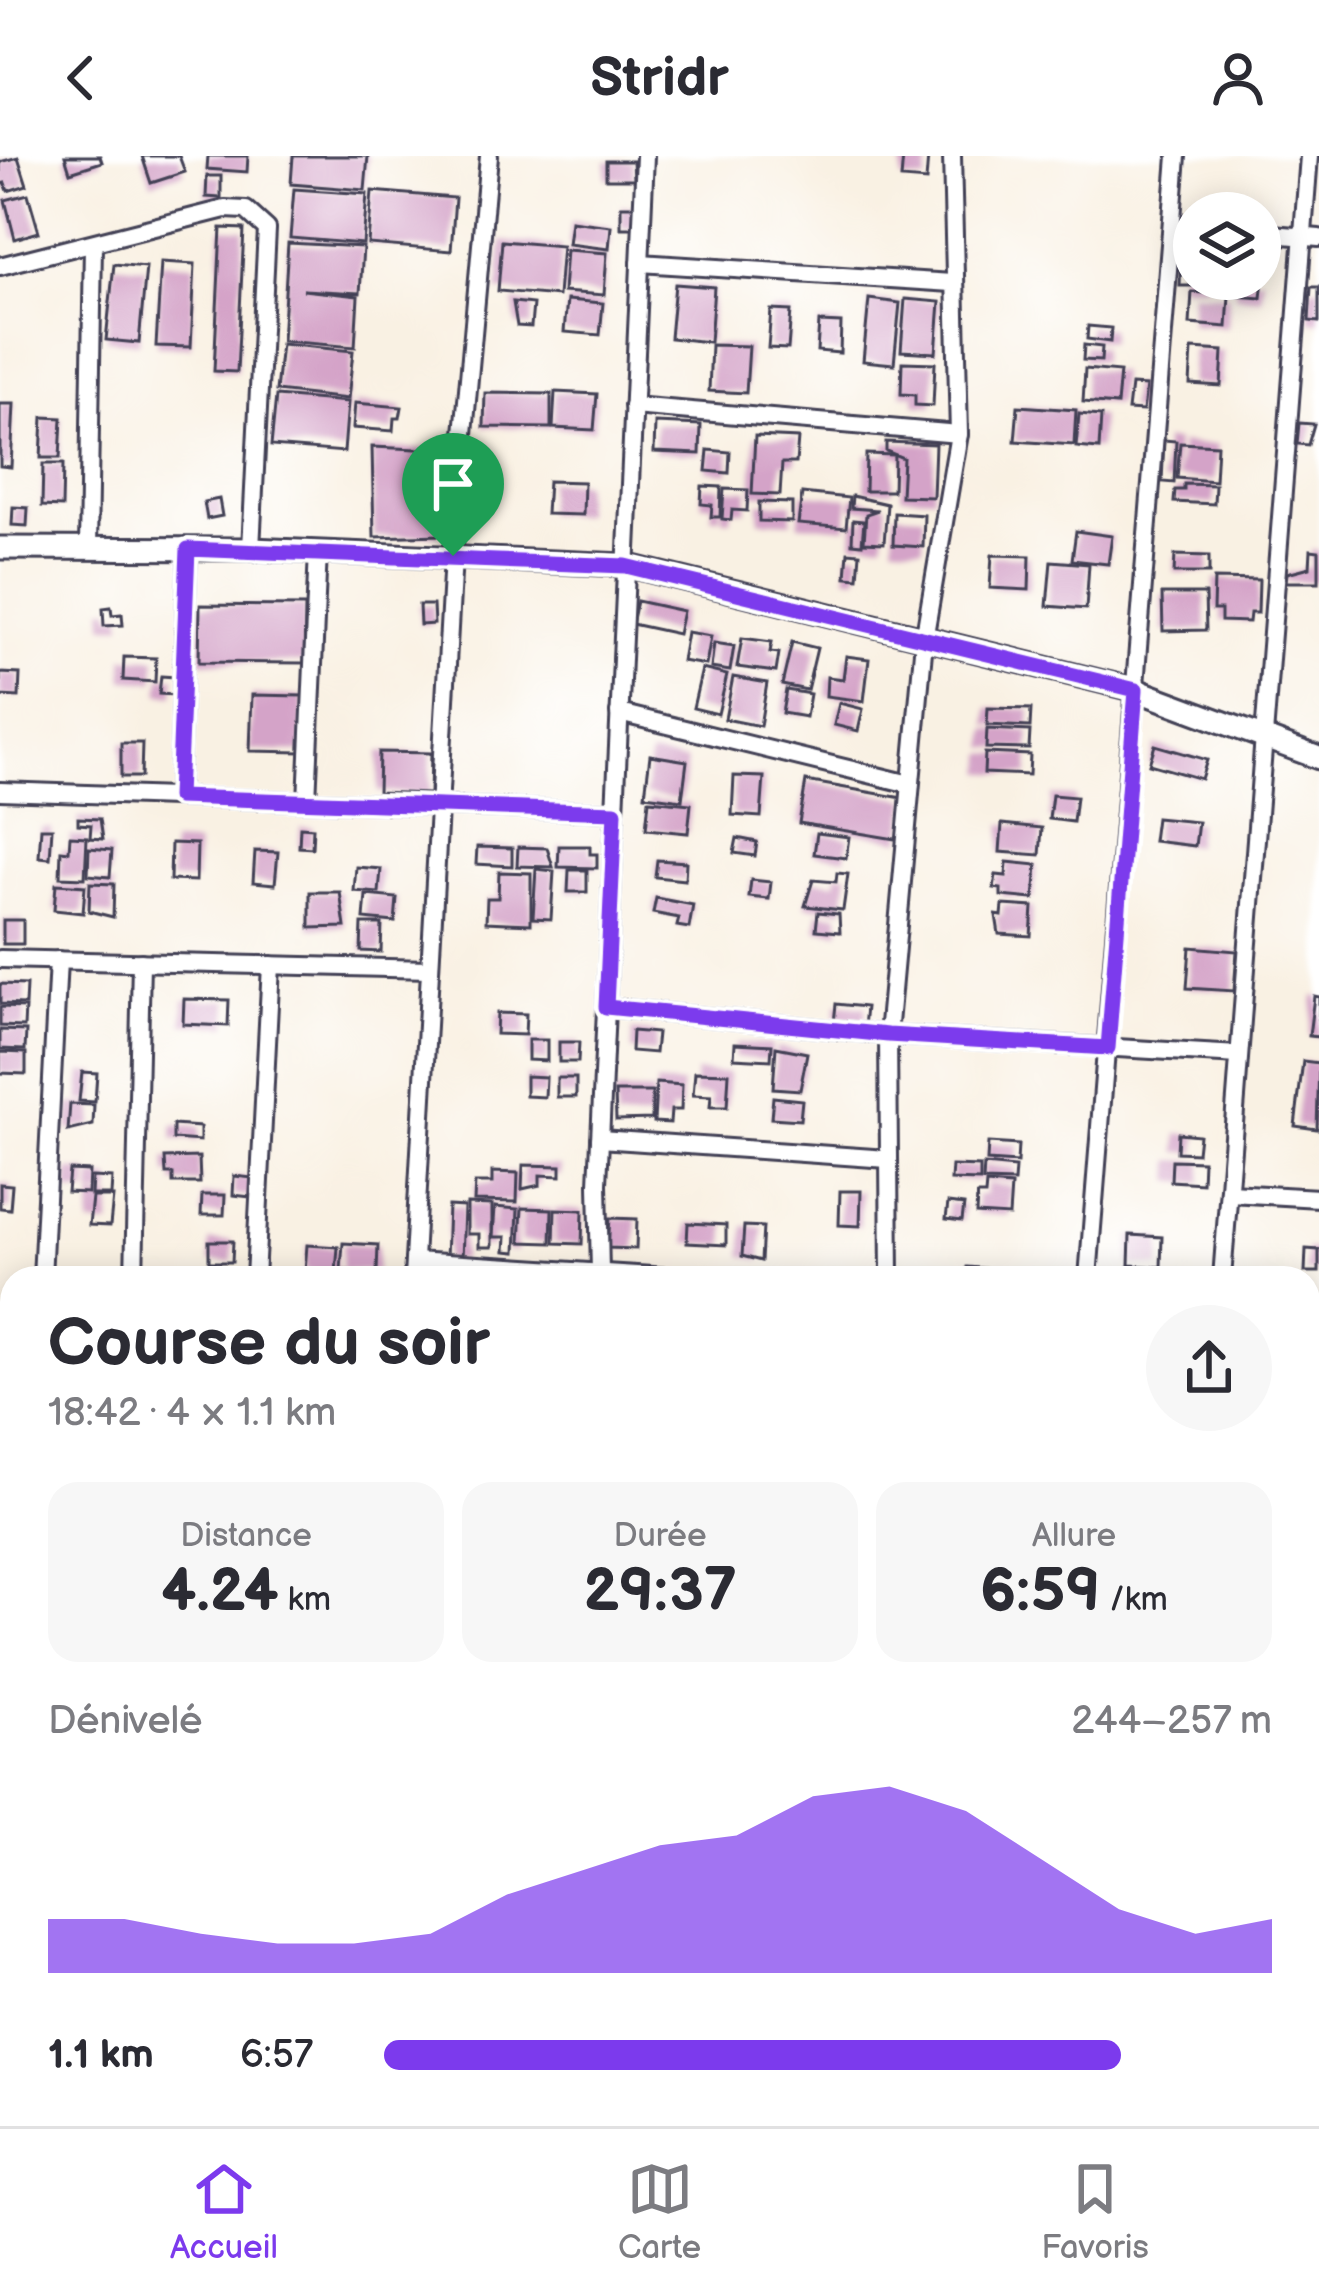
<!DOCTYPE html>
<html lang="fr">
<head>
<meta charset="utf-8">
<style>
	body { margin:0; font-family:"Balsamiq Sans",sans-serif; background:#f7f7f7; color:#2b2b33; height:100vh; display:flex; flex-direction:column; font-size:45px; white-space:nowrap }
	* { box-sizing:border-box; margin:0 }
	p { font-size:39px; color:#7c7c81 }
	.icon { flex:none; width:66px; height:66px; fill:none; stroke:currentColor; stroke-width:2; stroke-linecap:round; stroke-linejoin:round }
	.map { position:relative; flex:1; overflow:hidden }
	.side { position:absolute; left:0px; top:1110px; width:1320px; height:861px; display:flex; flex-direction:column; background:#fff; border-radius:36px 36px 0 0; box-shadow:0 6px 30px #0003 }
	.side>* { flex:none }
	.tools { position:absolute; left:1173px; top:36px; display:grid; gap:24px }
	.tools a { display:grid; place-items:center; width:108px; height:108px; border-radius:50%; background:#fff; box-shadow:0 6px 30px #0003; font-size:60px }
	.pin { position:absolute; display:grid; place-items:center; width:102px; height:102px; color:#fff; margin:-123px -51px; border-radius:50% 50% 50% 0; rotate:-45deg; box-shadow:0 0 12px #0007 }
	.pin .icon { rotate:45deg }
	.round { display:grid; place-items:center; flex:none; width:126px; height:126px; border-radius:63px; background:#f7f7f7 }
	.head { display:flex; align-items:center; justify-content:space-between; height:204px; padding:0 48px }
	h1 { font-size:66px; font-weight:700; line-height:90px }
	.metrics { display:grid; grid-template-columns:repeat(3,1fr); gap:18px; height:204px; padding:12px 48px }
	.metrics div { display:grid; align-content:center; border-radius:30px; background:#f7f7f7; text-align:center }
	.metrics b { font-size:60px; font-weight:700 }
	.metrics small { font-size:33px; font-weight:400 }
	.metrics p { font-size:33px }
	.chart { height:336px; padding:24px 48px }
	.chart p { display:flex; justify-content:space-between }
	.chart svg { width:100%; height:216px; margin-top:12px; fill:#7c3aed; opacity:.7 }
	ul { padding:0 48px; list-style:none; font-size:39px }
	li { display:grid; grid-template-columns:192px 144px 1fr; align-items:center; height:90px }
	li i { height:30px; border-radius:15px; background:#7c3aed }
	header { display:flex; justify-content:space-between; align-items:center; height:156px; padding:0 48px; background:#fff; font-size:54px; font-weight:700 }
	.tabs { display:flex; justify-content:space-around; align-items:center; height:168px; border-top:3px solid #e1e1e2; background:#fff; font-size:33px; color:#7c7c81 }
	.tabs a { display:grid; justify-items:center; gap:6px }
	.tabs .on { color:#7c3aed }
	.map>svg:first-child { display:block }
</style>
</head>
<body>
<header><svg class="icon" aria-label="back" viewBox="0 0 24 24"><path d="M15 5l-7 7 7 7"/></svg>Stridr<svg class="icon" aria-label="person" viewBox="0 0 24 24"><circle cx="12" cy="8" r="4"/><path d="M4 21q1-7 8-7t8 7"/></svg></header>
<div class="map">
<svg width="1319" height="1970" viewBox="0 0 1319 1970">
	<rect width="100%" height="100%" fill="#fff"/>
	<filter id="ink" filterUnits="userSpaceOnUse"><feTurbulence type="fractalNoise" baseFrequency=".00833" numOctaves="2"/><feDisplacementMap in="SourceGraphic" scale="24" xChannelSelector="R" yChannelSelector="G"/><feConvolveMatrix kernelMatrix="1 2 1 2 8 2 1 2 1" color-interpolation-filters="sRGB"/></filter>
	<filter id="wash" filterUnits="userSpaceOnUse"><feTurbulence type="fractalNoise" baseFrequency=".004" numOctaves="4" result="noise"/><feDisplacementMap in="SourceGraphic" scale="48" xChannelSelector="R" yChannelSelector="G"/><feGaussianBlur stdDeviation="2.7" result="paint"/><feColorMatrix in="noise" values="0 0 0 0 0 0 0 0 0 0 0 0 0 0 0 0 0 1.4 0 .05"/><feComposite in="paint" operator="in"/></filter>
	<g filter="url(#wash)">
		<rect width="100%" height="100%" fill="#f9f1e3"/>
		<g id="blocks">
			<g fill="#d4a3c8">
				<path d="M65 0H100L102 6 70 16Z"/>
				<path d="M142 0H179L185 16 151 27Z"/>
				<path d="M208 0H248L247 16 207 13Z"/>
				<path d="M293 0H368L365 34 291 28Z"/>
				<path d="M903 0H928L926 25 901 23Z"/>
				<path d="M18 1 27 29 8 35 5 27 0 28V6Z"/>
				<path d="M606 5H633L634 23H606Z"/>
				<path d="M207 20H221V42L206 41Z"/>
				<path d="M294 33 367 38 363 88 290 82Z"/>
				<path d="M372 35 455 42 451 95 368 88Z"/>
				<path d="M28 38 39 76 15 83 5 44Z"/>
				<path d="M621 50H636L635 72H621Z"/>
				<path d="M571 65 611 70 609 93 568 88Z"/>
				<path d="M221 72 244 73 237 216 214 215Z"/>
				<path d="M502 85 562 90 558 140 498 135Z"/>
				<path d="M288 87 363 91 360 137 303 134 358 140 355 191 282 185Z"/>
				<path d="M566 94 607 97 604 139 563 136Z"/>
				<path d="M1181 104H1194V123H1207V130H1180Z"/>
				<path d="M161 106 195 108 191 191 156 190Z"/>
				<path d="M114 108 146 111 139 187 106 184Z"/>
				<path d="M1236 123H1263L1261 142 1235 140Z"/>
				<path d="M675 128 714 131 710 186 670 182Z"/>
				<path d="M1311 131H1319V166L1309 165Z"/>
				<path d="M1192 136 1229 139 1227 171 1190 168Z"/>
				<path d="M869 143 900 147 894 208 863 205Z"/>
				<path d="M905 143 940 146 936 197 901 195Z"/>
				<path d="M567 144 603 147 600 179 564 176Z"/>
				<path d="M513 146 533 148 531 171 517 170Z"/>
				<path d="M771 154 791 155 788 193 768 192Z"/>
				<path d="M819 166 841 167 840 197 817 195Z"/>
				<path d="M1088 170 1111 172 1110 186 1087 183Z"/>
				<path d="M281 188 353 195 348 243 276 235Z"/>
				<path d="M711 189 749 190 746 237 709 235Z"/>
				<path d="M1084 189 1102 191 1101 205 1083 204Z"/>
				<path d="M1192 193 1223 195 1221 230 1190 228Z"/>
				<path d="M902 206 935 207 933 250 915 249V239L901 238Z"/>
				<path d="M1085 213 1120 216 1117 249 1083 246Z"/>
				<path d="M1131 229 1146 230 1143 255 1128 254Z"/>
				<path d="M555 236 597 238 594 274 553 272Z"/>
				<path d="M485 237 551 238V272L484 271Z"/>
				<path d="M276 240 348 246 344 296 271 290Z"/>
				<path d="M355 247 402 251 400 262H394L393 275 353 272Z"/>
				<path d="M0 248H14L11 311 0 310Z"/>
				<path d="M1018 250 1076 254 1074 289 1015 285Z"/>
				<path d="M1079 258 1101 260 1099 293 1076 291Z"/>
				<path d="M43 261 62 262 60 302H41Z"/>
				<path d="M655 267 701 269 700 298 654 296Z"/>
				<path d="M1299 267 1314 268 1308 289 1297 288Z"/>
				<path d="M755 280 798 282 796 307H782L780 339 752 338Z"/>
				<path d="M1164 284 1176 285 1174 327 1162 326Z"/>
				<path d="M886 286 935 288 933 341 901 340 903 302 886 295Z"/>
				<path d="M1180 287 1217 289 1215 325 1177 322Z"/>
				<path d="M372 291 439 294 441 379 374 381Z"/>
				<path d="M708 294 730 296 729 317 706 315Z"/>
				<path d="M866 298 894 299 893 335H865Z"/>
				<path d="M43 308H63L62 351 42 350Z"/>
				<path d="M548 325 584 326 583 359 546 358Z"/>
				<path d="M1184 328 1215 329 1214 348 1174 346 1175 334H1184Z"/>
				<path d="M702 330 721 331 720 361H711L712 349 701 348Z"/>
				<path d="M724 333 748 334 747 355 732 354 731 364 722 363Z"/>
				<path d="M802 337 849 342 846 372 798 368Z"/>
				<path d="M852 340 887 348 884 387 864 386 866 358 878 354 851 352Z"/>
				<path d="M219 343 222 360 207 363 204 346Z"/>
				<path d="M759 346 792 347V366L759 365Z"/>
				<path d="M13 351 28 352 27 370 12 369Z"/>
				<path d="M894 357 924 359 923 391 893 389Z"/>
				<path d="M853 364 864 365 862 388 852 387Z"/>
				<path d="M1076 375 1112 380 1108 408 1072 404Z"/>
				<path d="M1311 394 1319 395V426H1286L1287 417 1310 411Z"/>
				<path d="M848 396 860 397 858 422 846 421Z"/>
				<path d="M992 399 1030 400 1029 434 990 432Z"/>
				<path d="M1175 399 1209 400V417H1174Z"/>
				<path d="M1051 405 1089 408 1086 453 1047 450Z"/>
				<path d="M1214 423 1259 424 1258 457H1250L1249 466 1221 465V454H1213Z"/>
				<path d="M1162 438H1205L1206 474 1163 475Z"/>
				<path d="M637 445 683 455 678 478 632 468Z"/>
				<path d="M200 449 305 450 304 507 199 506Z"/>
				<path d="M419 449H433L434 468 420 469Z"/>
				<path d="M111 451 112 459 122 458 123 469 104 470 103 452Z"/>
				<path d="M687 476 711 480 706 509 682 505Z"/>
				<path d="M742 482 772 486 770 496 779 497 776 516 737 511Z"/>
				<path d="M792 486 817 492 807 534 782 529Z"/>
				<path d="M714 487 734 490 730 515 711 512Z"/>
				<path d="M846 500 869 503 864 545 826 540 827 521 843 523Z"/>
				<path d="M124 501 156 502 155 526 123 524Z"/>
				<path d="M702 513 727 519 718 558 693 552Z"/>
				<path d="M0 517 20 518 19 541 0 540Z"/>
				<path d="M161 520 175 521 174 539 159 538Z"/>
				<path d="M733 521 767 527 760 570 725 563Z"/>
				<path d="M786 534 810 538 806 561 782 557Z"/>
				<path d="M252 539 303 540 302 596 250 595Z"/>
				<path d="M839 547 863 553 858 575 834 569Z"/>
				<path d="M988 552 1031 553 1030 571 987 569Z"/>
				<path d="M987 573 1030 575 1029 593 986 592Z"/>
				<path d="M121 587H142L141 621H121Z"/>
				<path d="M1155 589 1207 604 1201 623 1149 608Z"/>
				<path d="M379 596 431 597 430 638 378 636Z"/>
				<path d="M985 597 1030 599 1029 619 984 617Z"/>
				<path d="M650 599 687 605 682 644 645 639Z"/>
				<path d="M734 620 764 621 761 661 732 659Z"/>
				<path d="M806 625 908 643 901 684 799 667Z"/>
				<path d="M1052 639 1076 641 1073 666 1049 663Z"/>
				<path d="M649 644 691 648 688 677 646 673Z"/>
				<path d="M78 662 100 663 103 683 90 682 91 669 78 668Z"/>
				<path d="M1156 662 1198 666 1195 690 1153 685Z"/>
				<path d="M1002 668 1042 672 1040 699 1000 696Z"/>
				<path d="M300 671 313 672 312 692 299 691Z"/>
				<path d="M41 672H52L50 702 39 701Z"/>
				<path d="M817 677 849 681 846 702 814 698Z"/>
				<path d="M70 680 87 681 85 722 60 721 61 694 69 695Z"/>
				<path d="M737 682 757 686 755 700 734 697Z"/>
				<path d="M171 687 197 688 196 725 170 724Z"/>
				<path d="M559 690H590V698H597V712L558 711Z"/>
				<path d="M477 691 512 692V710L476 708Z"/>
				<path d="M518 691 547 692 553 711 517 710Z"/>
				<path d="M89 692 112 694 110 721 88 719Z"/>
				<path d="M255 695 278 696 275 728 253 726Z"/>
				<path d="M657 704 686 706 685 724 655 721Z"/>
				<path d="M1007 706 1037 709 1034 743 1001 740V733L994 732 996 719 1006 720Z"/>
				<path d="M356 711 381 713 379 737 354 735Z"/>
				<path d="M536 713 554 715 551 763 533 762Z"/>
				<path d="M569 714H587V736H568Z"/>
				<path d="M499 716 531 717V768L486 766 487 742H498Z"/>
				<path d="M837 717 848 718 843 754 805 750 813 724 836 726Z"/>
				<path d="M751 724 771 726 769 743 749 741Z"/>
				<path d="M90 727 114 728 113 761 89 755Z"/>
				<path d="M56 728 85 730 83 757 54 754Z"/>
				<path d="M310 736H340L345 771 310 772Z"/>
				<path d="M366 739 397 742 395 766 364 763Z"/>
				<path d="M656 742 693 749 689 772 677 770 679 762 653 757Z"/>
				<path d="M1003 749 1033 751 1031 780 999 778 996 759 1002 760Z"/>
				<path d="M818 756 839 758 840 776 816 774Z"/>
				<rect x="3" y="764" width="20" height="24"/>
				<path d="M362 768H382L381 796 361 795Z"/>
				<path d="M1190 791 1237 795 1234 835 1187 832Z"/>
				<path d="M0 828 26 829 25 849 0 848Z"/>
				<path d="M1314 840 1319 841V881L1309 880Z"/>
				<path d="M184 843 229 844 228 870 183 868Z"/>
				<path d="M836 848 866 851 864 871 834 867Z"/>
				<path d="M0 851 25 852 24 871 0 870Z"/>
				<path d="M497 857 526 858 525 879 496 878Z"/>
				<path d="M0 874 26 875 25 894 0 893Z"/>
				<path d="M632 875 657 877 655 897 631 895Z"/>
				<path d="M528 884H547V905L528 904Z"/>
				<path d="M559 886H579L578 906H559Z"/>
				<path d="M735 887 772 889 771 904 734 902Z"/>
				<path d="M776 891 807 897 800 934 773 932Z"/>
				<path d="M0 896 26 897V918L0 917Z"/>
				<path d="M1303 905 1319 907 1317 973 1295 970Z"/>
				<path d="M82 916 97 917 95 946 79 945Z"/>
				<path d="M695 916 729 917 727 951H710L711 940 693 939Z"/>
				<path d="M526 920 546 921 545 941 526 940Z"/>
				<rect x="557" y="922" width="19" height="19"/>
				<path d="M656 927 682 929 681 954H671L670 967 654 966Z"/>
				<path d="M615 936H652V963L616 964Z"/>
				<path d="M773 941 802 944 800 964 771 962Z"/>
				<path d="M70 948 94 949 93 969 68 975Z"/>
				<path d="M173 969 200 971V985L173 983Z"/>
				<path d="M1178 977 1199 979 1197 997 1177 996Z"/>
				<path d="M988 987 1018 989 1017 1007 987 1005Z"/>
				<path d="M199 1001 200 1027H173V1018H166L165 1002Z"/>
				<path d="M1172 1004 1203 1005 1202 1027 1171 1025Z"/>
				<path d="M523 1009 561 1010V1020L540 1019V1029L522 1033Z"/>
				<path d="M984 1009 1015 1012 1014 1026 983 1025Z"/>
				<path d="M952 1010 980 1011V1025L951 1024Z"/>
				<path d="M69 1014 89 1015 88 1037 67 1036Z"/>
				<path d="M492 1016 518 1017 517 1046 474 1045 475 1027H492Z"/>
				<path d="M234 1020 253 1022 251 1041 233 1039Z"/>
				<path d="M92 1021 112 1022 111 1039H91Z"/>
				<path d="M0 1028 12 1029 10 1053 0 1052Z"/>
				<path d="M986 1028 1011 1030 1009 1060 976 1058 977 1039H985Z"/>
				<path d="M840 1035H861L860 1070 839 1069Z"/>
				<path d="M202 1039H225L224 1059H201Z"/>
				<path d="M92 1041H113L110 1070 89 1069Z"/>
				<path d="M948 1047 964 1049 962 1065 946 1063Z"/>
				<path d="M467 1048 492 1049V1091H479V1078H467Z"/>
				<path d="M448 1050 464 1051 462 1104H446Z"/>
				<path d="M495 1051 518 1053 516 1096 505 1095 506 1081H493Z"/>
				<path d="M522 1052 552 1053 551 1087 520 1086Z"/>
				<path d="M555 1053 583 1054 582 1088 554 1087Z"/>
				<path d="M610 1062 637 1063 636 1093 608 1092Z"/>
				<path d="M688 1067 726 1069V1089L687 1087Z"/>
				<path d="M744 1070 763 1071 761 1105 742 1100Z"/>
				<path d="M1130 1079 1162 1081 1161 1111 1129 1109Z"/>
				<path d="M209 1085H233L232 1106H209Z"/>
				<path d="M343 1087 378 1089 377 1116 341 1114Z"/>
				<path d="M307 1089 338 1091 336 1117 305 1115Z"/>
				<path d="M1306 1093 1319 1094V1116H1305Z"/>
				<path d="M967 1111 1006 1114V1122H966Z"/>
				<path d="M8 1393 11 1417 0 1418V1394Z"/>
				<path d="M1308 1480H1319V1504L1308 1505Z"/>
				<path d="M1319 1593V1622L1308 1624V1601Z"/>
				<path d="M296 1959H322L323 1967 298 1970Z"/>
				<path d="M351 1959 361 1961 363 1970H327L325 1960Z"/>
				<path d="M376 1959H398L399 1970H378Z"/>
				<path d="M587 1959H613L614 1967 589 1970Z"/>
			</g>
		</g>
	</g>
	<g filter="url(#ink)">
		<use href="#blocks" fill-opacity="0" stroke="#424154" stroke-width="3"/>
		<g fill="none" stroke-linecap="round" stroke-linejoin="round">
			<g stroke="#424154" stroke-width="22">
				<g id="minor">
					<path d="M1260 77 1319 82"/>
					<path d="M640 107 952 127"/>
					<path d="M0 110 225 53 246 54 267 73 251 393"/>
					<path d="M633 250 959 278"/>
					<path d="M88 392 93 89"/>
					<path d="M619 557 910 628"/>
					<path d="M0 635 615 656"/>
					<path d="M178 641 188 393"/>
					<path d="M307 645 318 395"/>
					<path d="M0 803 430 813"/>
					<path d="M606 851 888 879 1239 899"/>
					<path d="M600 983 888 1003"/>
					<path d="M1229 1037 1319 1042"/>
					<path d="M414 1105 684 1122"/>
					<path d="M600 1116 598 1028 645 0"/>
					<path d="M42 1122 58 804"/>
					<path d="M134 1122 141 806"/>
					<path d="M255 1122 271 809"/>
					<path d="M413 1122 453 400 489 0"/>
					<path d="M890 1122 888 879 924 484 959 278 952 0"/>
					<path d="M1088 1122 1177 0"/>
					<path d="M1222 1122 1309 0"/>
					<path d="M1308 1175 1319 1176"/>
					<path d="M0 1255H12"/>
					<path d="M1308 1308H1319"/>
					<path d="M0 1332 12 1330"/>
					<path d="M1308 1441H1319"/>
					<path d="M0 1448 12 1446"/>
					<path d="M0 1563 12 1561"/>
					<path d="M1308 1567H1319"/>
					<path d="M0 1679 12 1676"/>
					<path d="M1308 1682 1319 1680"/>
					<path d="M0 1807 12 1804"/>
					<path d="M1308 1868 1319 1866"/>
					<path d="M0 1899 13 1970"/>
					<path d="M1308 1957 1319 1955"/>
					<path d="M267 1959 269 1970"/>
					<path d="M508 1959 509 1970"/>
					<path d="M631 1959 635 1970"/>
					<path d="M743 1959 745 1970"/>
					<path d="M1041 1959 1043 1970"/>
					<path d="M94 1970 153 1959"/>
					<path d="M917 1970 988 1959"/>
					<path d="M1246 1970 1297 1959"/>
				</g>
			</g>
			<g stroke="#424154" stroke-width="27">
				<path id="tertiary" d="M0 392 251 393 626 409 1136 534 1319 602"/>
			</g>
			<use href="#minor" stroke="#fff" stroke-width="16"/>
			<use href="#tertiary" stroke="#fff" stroke-width="21"/>
		</g>
	</g>
	<g fill="none" stroke-linecap="round" stroke-linejoin="round" filter="url(#ink)">
		<g stroke="#fff" stroke-width="24">
			<path id="route" d="M188 393 626 410 1136 534 1108 892 888 879 606 851 615 656 178 641Z"/>
		</g>
		<use href="#route" stroke="#7c3aed" stroke-width="15"/>
	</g>
</svg>
<div class="tools">
<a><svg class="icon" aria-label="layers" viewBox="0 0 24 24"><path d="M12 4l9 5-9 5-9-5zM3 14l9 5 9-5"/></svg></a>
</div>
<div class="pin" style="left:453px;top:400px;background:#1e9e55"><svg class="icon" aria-label="arrive" viewBox="0 0 24 24"><path d="M6 21V4h12l-3 4 3 4H6"/></svg></div>
<section class="side">
<div class="head"><div><h1>Course du soir</h1><p>18:42 · 4 × 1.1 km</p></div><a class="round"><svg class="icon" aria-label="share" viewBox="0 0 24 24"><path d="M12 15V3M7 8l5-5 5 5M5 13v7h14v-7"/></svg></a></div>
<div class="metrics">
<div><p>Distance</p><b>4.24<small> km</small></b></div>
<div><p>Durée</p><b>29:37</b></div>
<div><p>Allure</p><b>6:59<small> /km</small></b></div>
</div>
<div class="chart"><p><span>Dénivelé</span>244–257 m</p>
<svg viewBox="0 0 160 44" preserveAspectRatio="none"><path d="M0 44V33L10 33L20 36L30 38L40 38L50 36L60 28L70 23L80 18L90 16L100 8L110 6L120 11L130 21L140 31L150 36L160 33V44z"/></svg>
</div>
<ul>
<li><b>1.1 km</b>6:57<i style="width:83%"></i></li>
</ul>
</section>
</div>
<nav class="tabs">
<a class="on"><svg class="icon" aria-label="home" viewBox="0 0 24 24"><path d="M3 11l9-7 9 7M6 9v11h12V9"/></svg>Accueil</a>
<a><svg class="icon" aria-label="map" viewBox="0 0 24 24"><path d="M3 6l6-2 6 2 6-2v14l-6 2-6-2-6 2zM9 4v14M15 6v14"/></svg>Carte</a>
<a><svg class="icon" aria-label="saved" viewBox="0 0 24 24"><path d="M7 4h10v16l-5-4-5 4z"/></svg>Favoris</a>
</nav>
</body>
</html>
